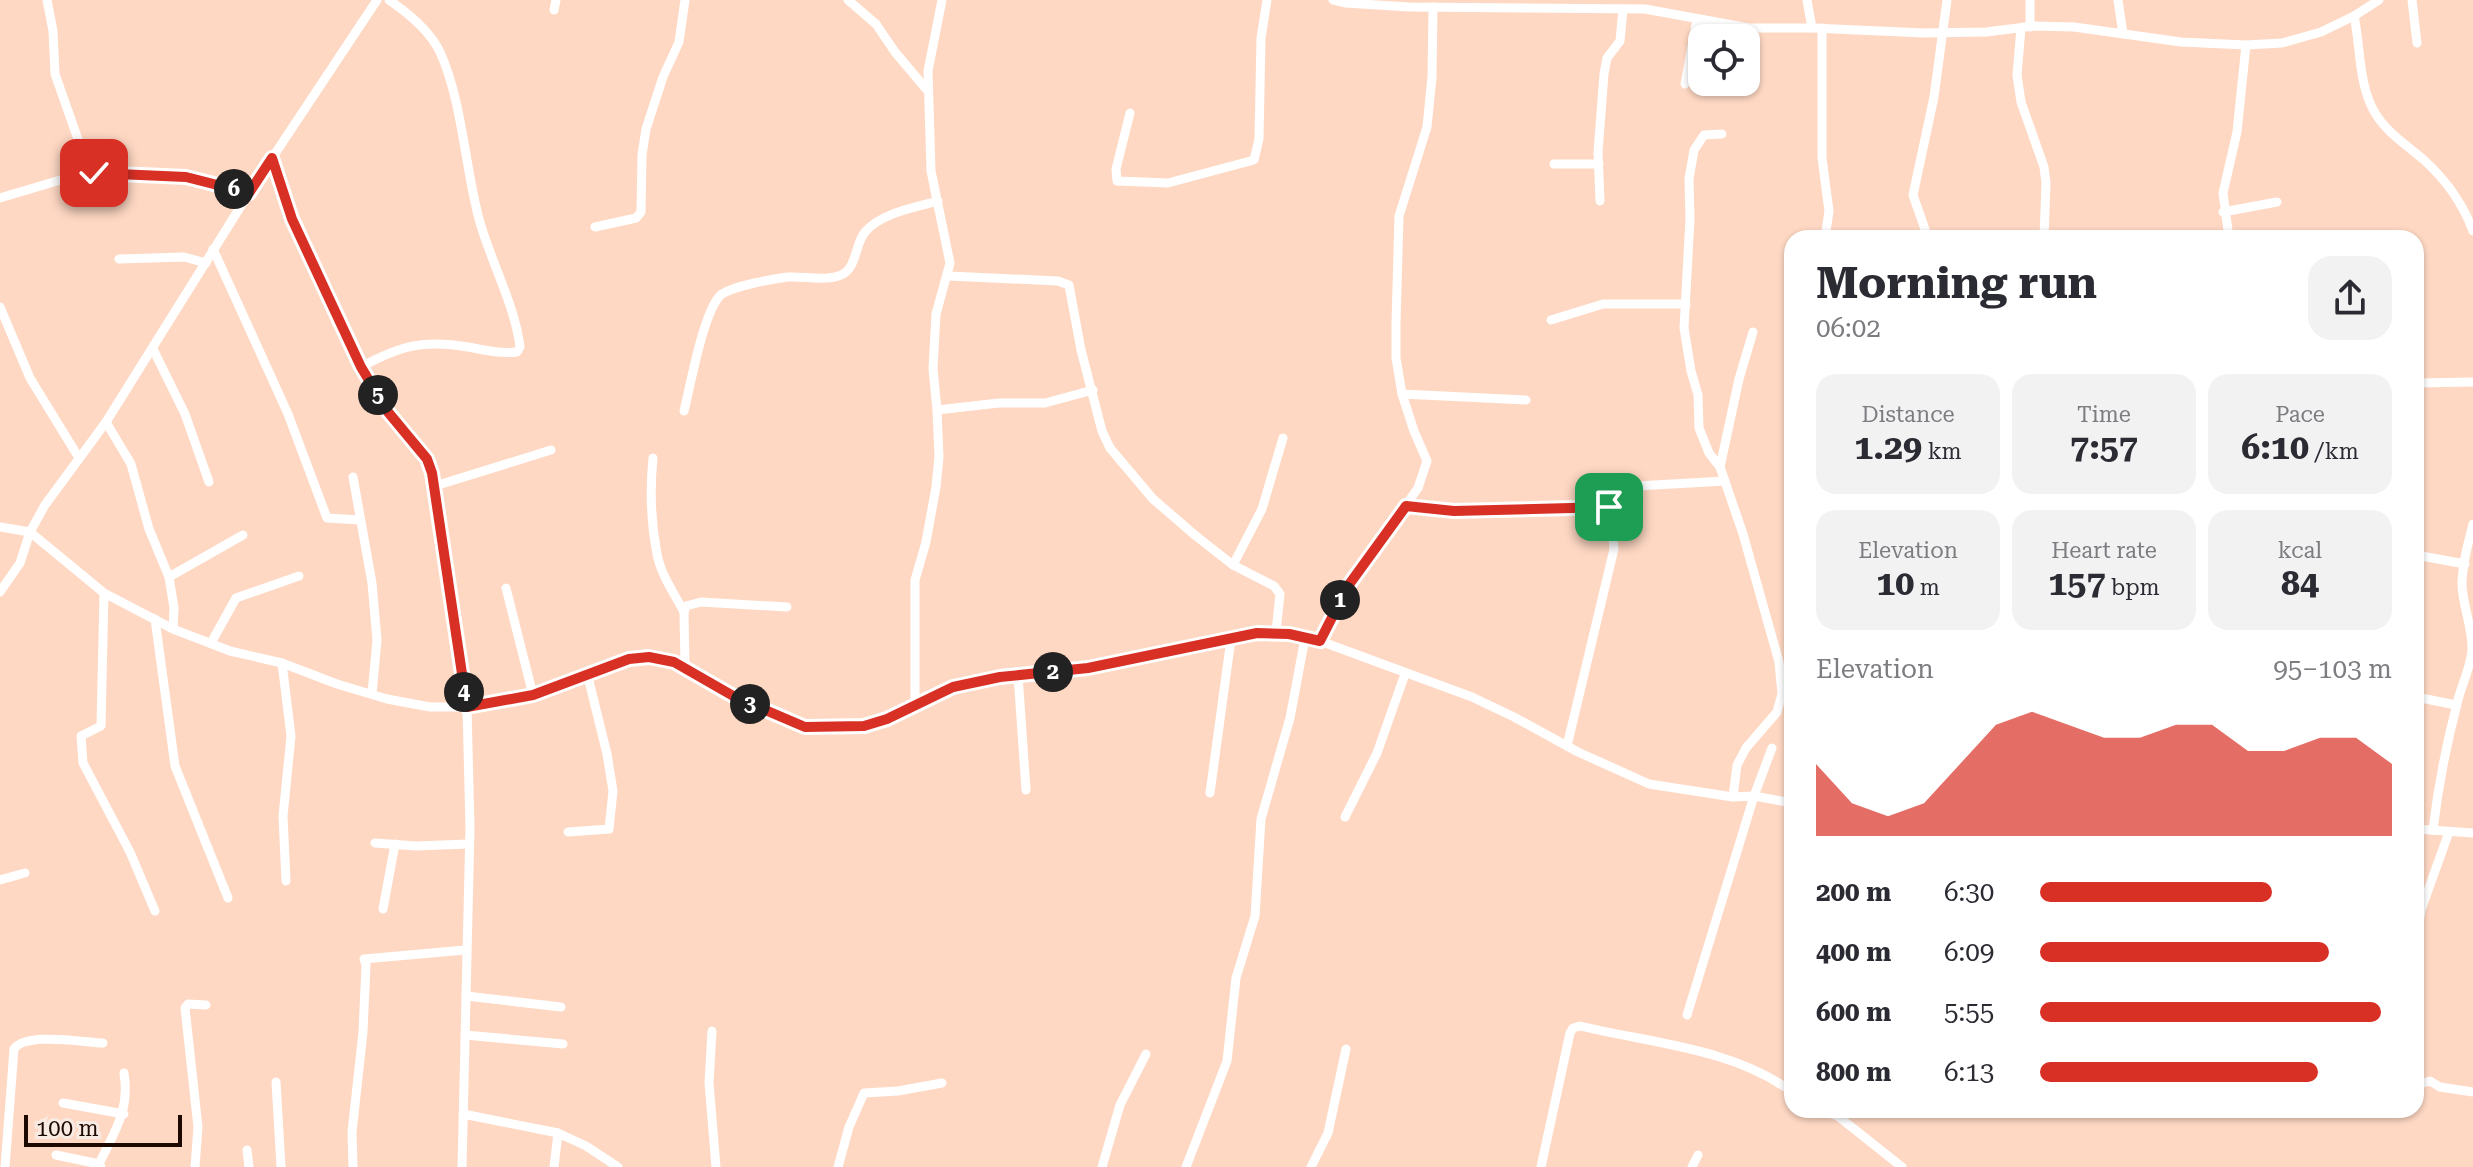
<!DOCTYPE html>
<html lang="en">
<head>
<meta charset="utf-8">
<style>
	body { margin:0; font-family:"Roboto Serif",serif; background:#f2f2f3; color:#2b2b33; height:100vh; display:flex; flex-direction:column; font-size:30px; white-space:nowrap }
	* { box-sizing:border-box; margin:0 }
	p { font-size:26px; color:#7c7c81 }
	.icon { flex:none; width:44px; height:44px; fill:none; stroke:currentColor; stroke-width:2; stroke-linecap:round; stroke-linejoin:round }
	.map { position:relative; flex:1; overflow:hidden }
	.side { position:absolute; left:1784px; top:230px; width:640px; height:888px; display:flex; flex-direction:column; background:#fff; border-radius:24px; box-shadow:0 2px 6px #0004 }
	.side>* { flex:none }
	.fabs { position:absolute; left:1688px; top:24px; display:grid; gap:16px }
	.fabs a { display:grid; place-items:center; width:72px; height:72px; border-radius:16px; background:#fff; box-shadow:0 2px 6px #0004; font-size:40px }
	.scale { position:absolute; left:24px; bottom:20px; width:158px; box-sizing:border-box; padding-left:8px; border:4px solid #1e0900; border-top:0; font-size:22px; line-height:28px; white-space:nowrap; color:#1e0900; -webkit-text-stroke:6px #f8ebe4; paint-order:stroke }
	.pin { position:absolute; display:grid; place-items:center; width:68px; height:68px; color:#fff; margin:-34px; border-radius:16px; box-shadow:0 4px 12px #0006 }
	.km { position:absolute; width:40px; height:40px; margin:-20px; border-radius:50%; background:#222; color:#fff; font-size:22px; line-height:40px; text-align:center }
	.round { display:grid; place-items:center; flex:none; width:84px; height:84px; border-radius:24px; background:#f2f2f3 }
	.summary { display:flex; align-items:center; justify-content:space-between; height:136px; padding:0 32px }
	h1 { font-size:44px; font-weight:700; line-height:60px }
	.metrics { display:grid; grid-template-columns:repeat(3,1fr); gap:12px; height:136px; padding:8px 32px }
	.metrics div { display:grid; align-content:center; border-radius:20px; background:#f2f2f3; text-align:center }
	.metrics b { font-size:34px; font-weight:700 }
	.metrics small { font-size:22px; font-weight:400 }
	.metrics p { font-size:22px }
	.chart { height:224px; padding:16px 32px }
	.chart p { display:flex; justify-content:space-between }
	.chart svg { width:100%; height:144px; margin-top:8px; fill:#d93025; opacity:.7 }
	ul { padding:0 32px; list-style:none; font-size:26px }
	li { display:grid; grid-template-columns:128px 96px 1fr; align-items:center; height:60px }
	li i { height:20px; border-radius:10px; background:#d93025 }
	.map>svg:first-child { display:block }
</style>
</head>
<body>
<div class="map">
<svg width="2473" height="1167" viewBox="0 0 2473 1167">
	<rect width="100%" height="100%" fill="#fed8c3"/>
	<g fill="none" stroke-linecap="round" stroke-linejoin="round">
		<g stroke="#fff" stroke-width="9">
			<path d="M47 0 53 31 55 74 80 145 84 173"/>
			<path d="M848 0 876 24 895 52 927 90"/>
			<path d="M942 0 928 71 931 171 950 263 936 314 933 369 937 410 999 403H1045L1093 390"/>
			<path d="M1333 0 1345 3 1409 7 1645 9 1749 28H1812L1924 33 1986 32 2034 26 2074 27 2181 42 2246 45 2282 43 2321 32 2354 16 2379 0"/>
			<path d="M1807 0 1812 28"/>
			<path d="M2030 0V27"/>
			<path d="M2118 0 2123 34"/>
			<path d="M2412 0 2417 43"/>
			<path d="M554 10 556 0"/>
			<path d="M2354 16C2361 48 2358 84 2375 113 2387 133 2407 145 2424 160 2446 180 2463 204 2473 231"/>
			<path d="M1822 28V158L1829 211 1825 238"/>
			<path d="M2021 28 2017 75 2021 102 2044 167 2046 183 2044 238"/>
			<path d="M1685 84 1697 19"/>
			<path d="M1130 113 1116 169 1117 181 1168 183 1254 160 1259 139 1261 38 1267 0"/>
			<path d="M1722 134 1704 135 1694 150 1689 179 1690 219 1684 328 1691 371 1698 395 1699 428 1709 453 1720 467 1743 534 1779 662 1782 694 1777 712 1746 748 1737 765 1733 797"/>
			<path d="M272 158C296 230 325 300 361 367 369 383 379 400 390 414 404 434 424 451 432 473L467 707 470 828 462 1167"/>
			<path d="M1554 164H1599"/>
			<path d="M0 198 84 173 186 177 249 193"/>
			<path d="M1600 201 1598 152 1604 74 1607 58 1620 41 1623 9"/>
			<path d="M2223 212 2277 202"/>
			<path d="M595 227 636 218 641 212 642 155 646 129 663 77 679 42 685 0"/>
			<path d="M1928 238 1913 195 1934 97 1947 0"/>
			<path d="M2229 238 2223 193 2237 132 2246 45"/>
			<path d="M213 249 288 414 327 518 360 520"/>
			<path d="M119 259 184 257 206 263"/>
			<path d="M949 276 1058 281 1069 285 1081 350 1102 431 1110 448 1153 499 1196 536 1233 565 1274 586 1280 594 1276 632"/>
			<path d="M0 307 30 378 79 458"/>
			<path d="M1551 320 1603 304H1686"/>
			<path d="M153 349 185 414 209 482"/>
			<path d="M361 367C400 346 423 339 468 347 484 350 500 354 517 352L520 347C515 305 490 260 479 219 465 167 462 100 440 52 430 31 408 13 389 0"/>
			<path d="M2416 383 2473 382"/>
			<path d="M1402 394 1526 400"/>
			<path d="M684 411C690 388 704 307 722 294 734 286 772 279 788 277 804 276 828 282 843 274 857 266 855 244 865 232 881 213 916 207 938 201"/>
			<path d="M106 422 131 464 149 529 169 577 174 608 173 629"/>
			<path d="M653 458C650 488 651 523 657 554 661 575 674 593 684 612"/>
			<path d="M1720 467 1739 379 1753 332"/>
			<path d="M353 477 372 583 377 640 372 694"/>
			<path d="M435 486 551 450"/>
			<path d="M1406 506 1454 511 1609 507"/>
			<path d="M0 527 30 532 104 593 173 629 230 651 282 663 337 684 387 699 430 707H467L533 695 629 659 649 657 674 662 735 697 805 727 864 726 887 719 953 687 972 682 1088 668 1257 633 1289 634 1320 641 1472 697 1514 717 1578 752 1649 784 1733 797 1754 796 1792 803"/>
			<path d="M2416 555 2465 564"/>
			<path d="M1233 565 1262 509 1283 438"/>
			<path d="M169 577 243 535"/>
			<path d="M506 588 533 695"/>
			<path d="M0 592 20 563 30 532 45 505 106 422 249 193 377 0"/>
			<path d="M104 593 101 726 81 736 83 763 130 852 155 911"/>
			<path d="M155 619 175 766 228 898"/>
			<path d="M1320 641 1348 586 1418 488 1427 461 1414 431 1402 394 1396 358V323L1399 216 1427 127 1432 77 1433 7"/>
			<path d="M211 643 236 598 299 576"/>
			<path d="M282 663 291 736 283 816 286 881"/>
			<path d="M685 668 684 612 686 606 701 602 787 607"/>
			<path d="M1018 675 1026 790"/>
			<path d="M2416 697 2456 705"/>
			<path d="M915 704V580L926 542 936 487 939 457 937 410"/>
			<path d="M1567 746 1614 549 1609 498 1619 487 1725 481"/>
			<path d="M1210 793 1231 639"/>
			<path d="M1345 817 1377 753 1405 674"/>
			<path d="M2416 829 2473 833"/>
			<path d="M2433 830C2438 787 2446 746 2457 704 2461 685 2470 670 2472 651 2473 628 2463 608 2462 585 2462 565 2468 544 2473 524"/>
			<path d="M568 832 609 829 613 791 607 754 587 673"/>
			<path d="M375 843 416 846 468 844"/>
			<path d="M0 880 25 873"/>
			<path d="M383 909 395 844"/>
			<path d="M2416 944 2421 910 2449 832"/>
			<path d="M466 996 561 1007"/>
			<path d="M1687 1015 1754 796 1772 748"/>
			<path d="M712 1031 709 1083 716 1167"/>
			<path d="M465 1035 563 1044"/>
			<path d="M276 1082 281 1167"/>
			<path d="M2416 1085 2430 1081 2440 1087 2473 1092"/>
			<path d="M63 1103 124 1114"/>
			<path d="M1823 1110 1839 1117 1902 1167"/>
			<path d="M463 1114 558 1133 586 1146 618 1167"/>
			<path d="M247 1150 249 1167"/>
			<path d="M56 1155 99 1164 101 1167"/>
			<path d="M99 1164C115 1130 130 1111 124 1073"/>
			<path d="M5 1167 14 1049C25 1032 82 1042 103 1043"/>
			<path d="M195 1167 198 1127 185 1008 188 1004 206 1005"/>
			<path d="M353 1167 352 1132 363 1032 366 965 364 959 465 950"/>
			<path d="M554 1167 558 1133"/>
			<path d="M838 1167 849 1127 864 1093 898 1091 942 1083"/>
			<path d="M1102 1167 1120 1105 1146 1054"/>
			<path d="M1186 1167 1227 1061 1236 978 1255 916 1261 819 1290 718 1305 638"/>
			<path d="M1311 1167 1328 1133 1346 1049"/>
			<path d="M1541 1167 1570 1033 1573 1028 1580 1026C1650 1043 1733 1048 1792 1092"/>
			<path d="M1692 1167 1698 1155"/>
		</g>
	</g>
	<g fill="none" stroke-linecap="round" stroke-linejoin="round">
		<g stroke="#fff" stroke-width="16">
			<path id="route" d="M94 173 186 177 249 193 272 158 292 219 361 367 388 412 427 459 432 473 467 707 533 695 629 659 649 657 674 662 735 697 805 727 864 726 887 719 953 687 1000 677 1088 668 1257 633 1289 634 1320 641 1348 586 1406 506 1454 511 1609 507"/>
		</g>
		<use href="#route" stroke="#d93025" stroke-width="10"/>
	</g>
</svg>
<div class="fabs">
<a><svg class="icon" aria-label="locate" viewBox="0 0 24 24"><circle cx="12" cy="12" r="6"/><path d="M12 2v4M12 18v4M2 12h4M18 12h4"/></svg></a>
</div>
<div class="scale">100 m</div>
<div class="pin" style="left:1609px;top:507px;background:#1e9e55"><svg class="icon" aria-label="arrive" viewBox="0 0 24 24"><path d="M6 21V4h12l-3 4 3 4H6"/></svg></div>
<div class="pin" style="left:94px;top:173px;background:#d93025"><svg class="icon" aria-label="check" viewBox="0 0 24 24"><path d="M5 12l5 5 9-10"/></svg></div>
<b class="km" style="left:1340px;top:600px">1</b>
<b class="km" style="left:1053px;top:672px">2</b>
<b class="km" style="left:750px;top:704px">3</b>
<b class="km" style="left:464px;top:692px">4</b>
<b class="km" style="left:378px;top:395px">5</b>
<b class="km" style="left:234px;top:189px">6</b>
<section class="side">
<div class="summary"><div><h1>Morning run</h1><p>06:02</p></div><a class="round"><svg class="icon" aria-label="share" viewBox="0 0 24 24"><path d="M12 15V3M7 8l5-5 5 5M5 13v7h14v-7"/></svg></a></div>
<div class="metrics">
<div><p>Distance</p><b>1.29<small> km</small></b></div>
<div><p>Time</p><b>7:57</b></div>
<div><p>Pace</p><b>6:10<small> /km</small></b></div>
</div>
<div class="metrics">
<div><p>Elevation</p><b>10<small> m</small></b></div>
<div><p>Heart rate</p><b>157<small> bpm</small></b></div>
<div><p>kcal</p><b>84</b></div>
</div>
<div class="chart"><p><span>Elevation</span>95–103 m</p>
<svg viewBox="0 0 160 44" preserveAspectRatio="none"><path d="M0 44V22L10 34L20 38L30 34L40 22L50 10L60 6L70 10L80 14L90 14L100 10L110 10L120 18L130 18L140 14L150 14L160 22V44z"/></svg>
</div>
<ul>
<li><b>200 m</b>6:30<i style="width:66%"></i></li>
<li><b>400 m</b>6:09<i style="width:82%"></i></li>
<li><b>600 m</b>5:55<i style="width:97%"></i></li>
<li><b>800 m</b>6:13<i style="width:79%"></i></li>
</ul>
</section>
</div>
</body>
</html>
